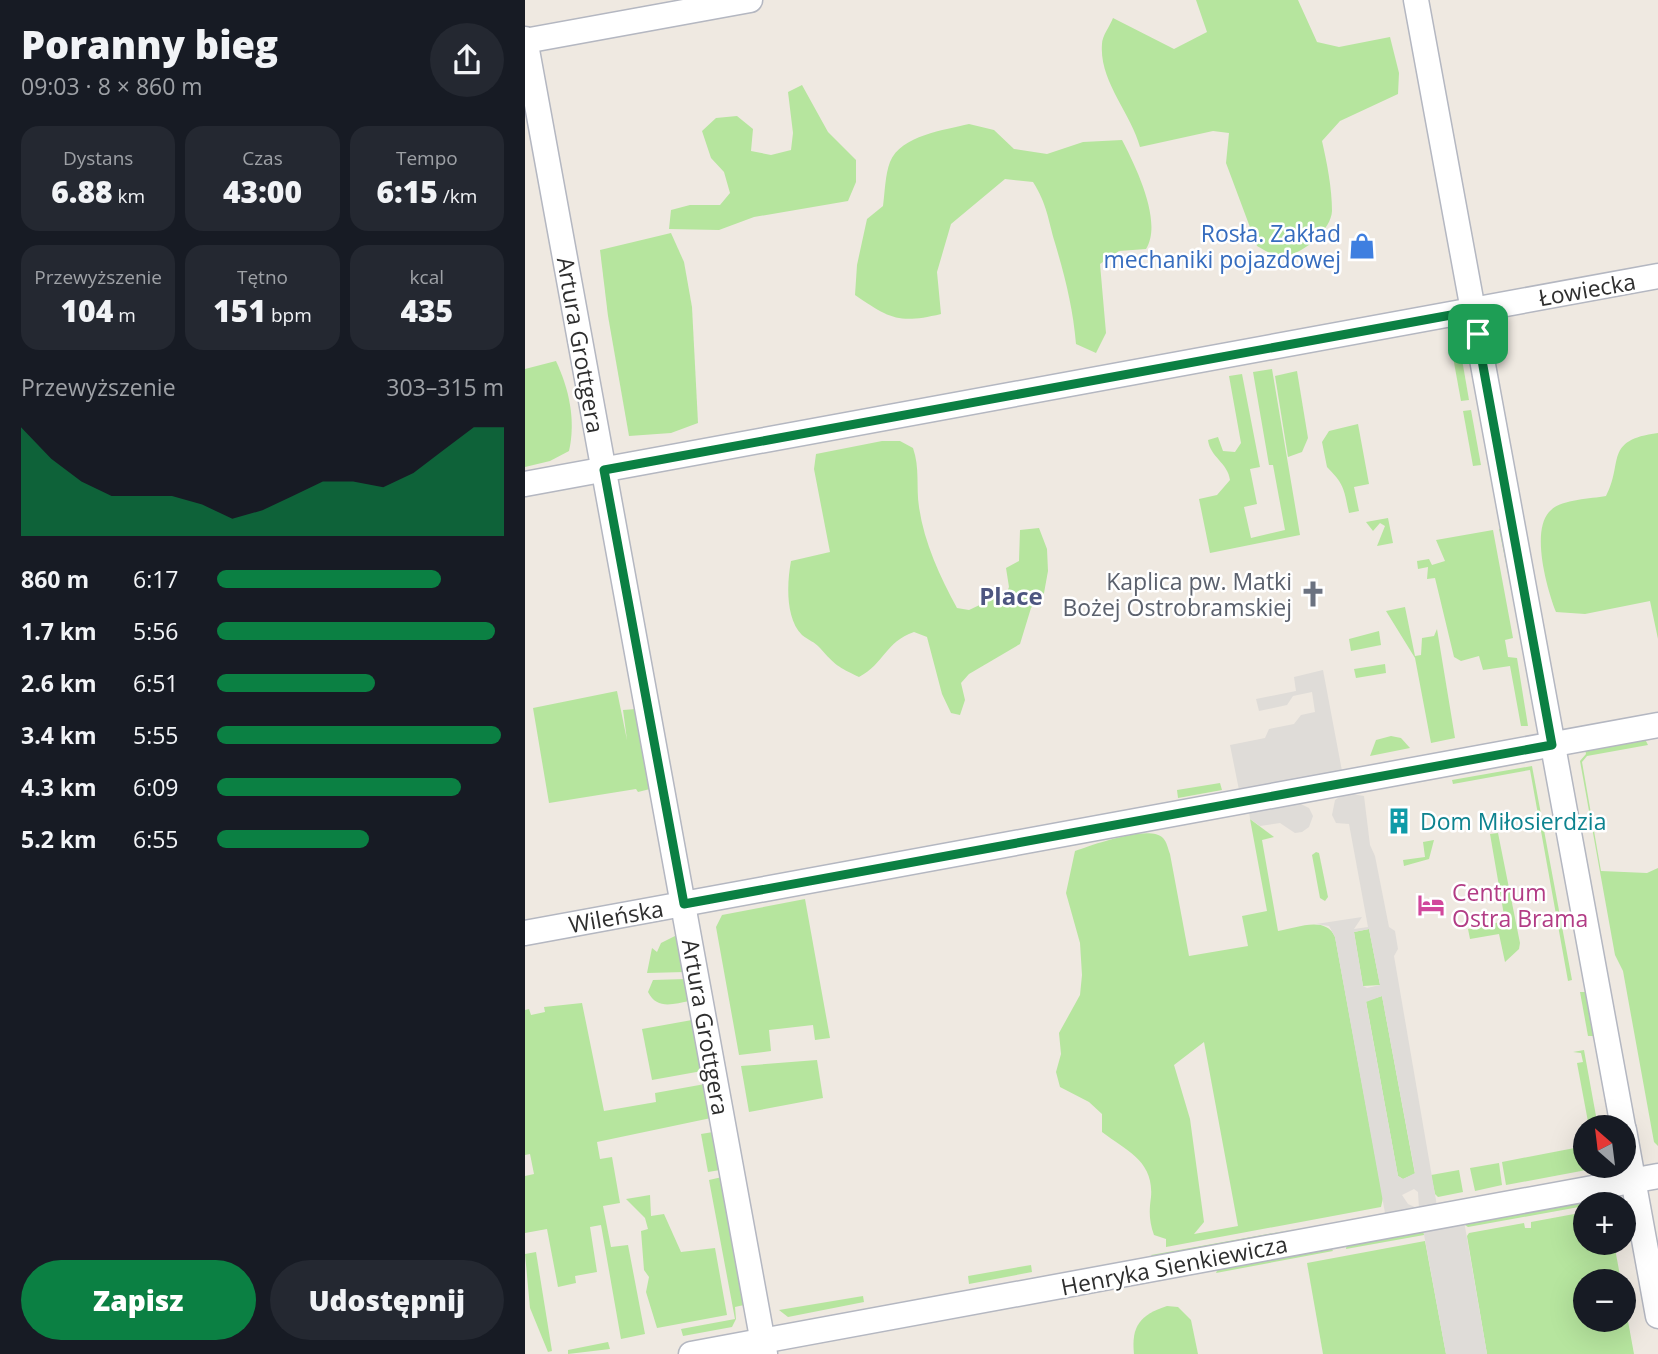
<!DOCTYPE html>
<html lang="pl">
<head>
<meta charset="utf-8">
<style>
	body { margin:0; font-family:"Open Sans",sans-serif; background:#242831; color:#f1f3f6; height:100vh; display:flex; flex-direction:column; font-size:26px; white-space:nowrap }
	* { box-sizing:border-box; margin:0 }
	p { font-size:23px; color:#9ea1a6 }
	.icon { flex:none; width:38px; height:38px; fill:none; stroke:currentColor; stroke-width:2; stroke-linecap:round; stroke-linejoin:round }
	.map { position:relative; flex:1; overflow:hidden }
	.details { display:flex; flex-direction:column; background:#171b24; width:525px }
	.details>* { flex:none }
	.needle { width:46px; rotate:332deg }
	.buttons { position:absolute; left:1048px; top:1115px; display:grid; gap:14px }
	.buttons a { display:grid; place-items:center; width:63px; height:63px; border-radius:50%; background:#171b24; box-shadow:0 7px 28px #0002; font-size:35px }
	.pin { position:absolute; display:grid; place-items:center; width:60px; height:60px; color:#fff; margin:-30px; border-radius:14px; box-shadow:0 4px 10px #0006 }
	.round { display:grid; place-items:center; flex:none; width:74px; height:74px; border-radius:37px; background:#242831 }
	.summary { display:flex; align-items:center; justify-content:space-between; height:119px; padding:0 21px }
	h1 { font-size:38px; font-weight:800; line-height:52px }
	.metrics { display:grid; grid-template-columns:repeat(3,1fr); gap:10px; height:119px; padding:7px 21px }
	.metrics div { display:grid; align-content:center; border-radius:18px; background:#242831; text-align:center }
	.metrics b { font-size:30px; font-weight:800 }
	.metrics small { font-size:19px; font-weight:400 }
	.metrics p { font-size:19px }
	.chart { height:196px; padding:14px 21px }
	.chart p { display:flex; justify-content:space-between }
	.chart svg { width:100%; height:126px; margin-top:7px; fill:#0b8043; opacity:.7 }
	.primary-button { display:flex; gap:14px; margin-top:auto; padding:14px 21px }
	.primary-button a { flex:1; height:80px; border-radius:42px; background:#0b8043; color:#fff; font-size:28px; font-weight:800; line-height:80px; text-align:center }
	.primary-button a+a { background:#242831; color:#f1f3f6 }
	ul { padding:0 21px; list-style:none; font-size:23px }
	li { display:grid; grid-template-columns:112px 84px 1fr; align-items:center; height:52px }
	li i { height:18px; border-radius:9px; background:#0b8043 }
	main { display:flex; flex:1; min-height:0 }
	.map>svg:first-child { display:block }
</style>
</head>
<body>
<main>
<section class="details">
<div class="summary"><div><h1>Poranny bieg</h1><p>09:03 · 8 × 860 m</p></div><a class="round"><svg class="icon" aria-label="share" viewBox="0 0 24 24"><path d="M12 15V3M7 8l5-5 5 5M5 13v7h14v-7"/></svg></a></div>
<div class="metrics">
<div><p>Dystans</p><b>6.88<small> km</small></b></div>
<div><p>Czas</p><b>43:00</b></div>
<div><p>Tempo</p><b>6:15<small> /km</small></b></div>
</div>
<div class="metrics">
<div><p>Przewyższenie</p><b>104<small> m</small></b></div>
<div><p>Tętno</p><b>151<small> bpm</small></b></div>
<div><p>kcal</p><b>435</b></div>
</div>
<div class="chart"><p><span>Przewyższenie</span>303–315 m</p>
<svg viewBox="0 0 160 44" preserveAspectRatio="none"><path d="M0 44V6L10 17L20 25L30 30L40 30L50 30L60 33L70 38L80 35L90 30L100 25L110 25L120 27L130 22L140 14L150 6L160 6V44z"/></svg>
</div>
<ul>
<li><b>860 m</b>6:17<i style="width:78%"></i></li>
<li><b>1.7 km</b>5:56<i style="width:97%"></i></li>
<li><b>2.6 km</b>6:51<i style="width:55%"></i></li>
<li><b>3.4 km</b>5:55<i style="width:99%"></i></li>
<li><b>4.3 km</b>6:09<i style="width:85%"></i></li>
<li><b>5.2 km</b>6:55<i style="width:53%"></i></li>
</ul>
<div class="primary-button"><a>Zapisz</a><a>Udostępnij</a></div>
</section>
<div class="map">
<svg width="1133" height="1354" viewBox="0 0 1133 1354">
	<rect width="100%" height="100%" fill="#efe9e1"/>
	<g fill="#b6e59e" fill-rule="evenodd">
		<path d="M671 0H773L792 42 814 47 865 37 874 73 873 94 815 121 797 141C802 163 807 188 807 211 806 232 772 260 751 256 745 254 738 249 732 246L701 163 704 133 688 131 615 147C606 113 574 81 577 44 577 36 585 26 588 18L649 49 682 32Z"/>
		<path d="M277 85 303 132 331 160V182L323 201 229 217 194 230 144 229 146 210 165 205H195L205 193 199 172 186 158 177 131 191 118 212 116 228 129 226 151 246 155 266 150 268 133 263 92Z"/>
		<path d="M444 124 469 130 489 149 522 154 558 142 597 140C611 167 638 222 621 249L594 251 575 264 581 333 571 353 551 344C548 308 540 277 530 243 523 219 522 204 508 182L480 179 426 224 412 272 416 314C374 324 365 319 330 295L332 265 342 219 358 206C360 192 360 175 365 162 376 135 420 130 444 124Z"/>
		<path d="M146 233 159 262 167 307 173 423 146 433 104 436 83 316 75 250Z"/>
		<path d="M924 335 934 342 944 400 936 401Z"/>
		<path d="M31 361C44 389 51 420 44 451L25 461 0 467V369Z"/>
		<path d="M747 369 775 535 685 553 674 499 692 495 705 480C703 463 685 457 683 440L693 437 698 451 710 452 716 443 704 376 717 374 735 467 725 469 732 504 719 507 726 538 760 530 748 465H744L728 372Z"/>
		<path d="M772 371 783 438 777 452 763 457 750 376Z"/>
		<path d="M946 410 956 465 948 466 938 411Z"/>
		<path d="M833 424 844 484 829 487 834 511 824 513C819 489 819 484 802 467L797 442 804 431Z"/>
		<path d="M1133 433V639L1125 601 1060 614 1031 612C1022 589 1006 532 1024 512 1035 499 1065 499 1081 496 1099 463 1078 440 1133 433Z"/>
		<path d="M357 441H375L388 448C395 468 391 487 394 507 399 542 415 577 432 608L444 610 482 592 484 587 481 568 494 561 495 530 514 528 522 549 523 571 519 593 506 608 495 644 444 674 436 683 440 700 435 715 426 713 417 694 402 637 389 632C360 642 360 663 334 677 313 667 310 665 295 648 290 642 283 640 277 635 260 618 262 582 266 561L305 552 289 469 291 454Z"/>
		<path d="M863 518 868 543 852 546 860 526 855 523 848 531 841 522Z"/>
		<path d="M978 528 996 636 974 529Z"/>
		<path d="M968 530 988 638 980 640 983 657 992 658 1003 726H996L985 666 958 670 954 656 936 661 929 657 910 578 902 579 903 567 893 569 892 561 904 559 907 565 920 561 911 540Z"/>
		<path d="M880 607 890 656 896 655 897 638 909 636 912 629 930 738 906 743 890 658 861 611Z"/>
		<path d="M854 631 856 645 826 651 824 639Z"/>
		<path d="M860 664 861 673 831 678 829 669Z"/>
		<path d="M92 691 102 740 98 710 111 709 125 789 113 792 111 789 24 803 8 708Z"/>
		<path d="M866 736 876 738 885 748 845 756 851 740Z"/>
		<path d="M1120 739 1123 745 1062 756 1057 762 1076 871 1122 873 1133 868V1146L1129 1142 1098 971 1090 955 1055 761 1061 754 1060 749Z"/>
		<path d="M1007 766 1047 980 1043 981 1005 770 928 784 927 780Z"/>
		<path d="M695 783 697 790 653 798 652 790Z"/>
		<path d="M725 819 749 837 737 840 753 931C771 928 801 915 810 937L858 1198 856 1207 641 1247V1239L629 1235C624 1221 624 1211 626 1197 629 1161 602 1151 577 1132V1114L564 1102 535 1087 531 1072 536 1054 534 1033 555 995 557 975 555 943 541 893 550 851C568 845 624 824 638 838 642 842 643 849 645 854L664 956 723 946 717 916 742 911ZM679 1042 713 1226 669 1234 679 1222 665 1119 649 1065Z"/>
		<path d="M973 833 995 943 994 949 980 962 974 934 945 939 943 929 980 921 965 834Z"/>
		<path d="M909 840 904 859 879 866 878 860 900 857 898 842Z"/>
		<path d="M791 852 794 853 803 897 800 901 795 898 787 855Z"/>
		<path d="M280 899 305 1038 290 1040 288 1025 244 1030 246 1051 214 1055 191 927 197 915Z"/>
		<path d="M844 929 855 985 838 986 829 932Z"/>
		<path d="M152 935 160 972 122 973 127 948 132 952 136 943Z"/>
		<path d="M161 979 165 1001C148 1004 132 1010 123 992L128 980Z"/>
		<path d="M1055 992H1062L1071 1032 1068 1036H1063Z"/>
		<path d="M857 996 890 1174 878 1179 873 1176 841 1001Z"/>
		<path d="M57 1003 79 1111 131 1102 130 1093 180 1084 186 1118 72 1142 75 1159 87 1157 95 1203 78 1206 86 1247 103 1245 120 1334 96 1339 76 1225 65 1227 72 1272 50 1276 51 1283 33 1287 22 1229 0 1233V1176L9 1174 5 1154 0 1155V1010L4 1009 6 1015 20 1012 19 1007Z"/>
		<path d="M167 1020 177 1071 127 1080 117 1029Z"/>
		<path d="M1059 1050 1073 1127H1064L1052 1063 1058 1062 1056 1053 1048 1052Z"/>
		<path d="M292 1060 298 1098 224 1112 216 1066Z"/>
		<path d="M188 1132 195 1170 183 1172 176 1134Z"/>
		<path d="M1060 1146V1166L1072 1168 981 1185 977 1162Z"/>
		<path d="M974 1163 977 1185 950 1191 945 1168Z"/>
		<path d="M934 1170 938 1192 913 1197 910 1194 906 1175Z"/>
		<path d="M197 1177 219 1305 210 1307 211 1319 207 1327 158 1336 156 1329 210 1319 184 1180Z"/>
		<path d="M125 1195 126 1216 139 1214 156 1252 190 1248 202 1315 132 1328 121 1292 124 1277 119 1270 116 1231 123 1229 120 1218 101 1199Z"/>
		<path d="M1077 1196 1076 1203 943 1227 940 1225 939 1221Z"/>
		<path d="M1060 1212V1242L1089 1243 1096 1281H1060V1320H1099V1299L1109 1354H962L942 1236 944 1233 999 1223 1000 1228H1006V1222Z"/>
		<path d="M771 1229 629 1258 626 1255Z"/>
		<path d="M898 1229 899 1235 821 1249 822 1243Z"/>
		<path d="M900 1241 921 1354H798L782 1263Z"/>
		<path d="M805 1246 808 1251 691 1273 694 1266Z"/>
		<path d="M11 1252 27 1351 23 1352 5 1308 0 1254Z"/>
		<path d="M506 1265 507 1272 444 1284 443 1276Z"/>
		<path d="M338 1296 339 1302 263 1317 254 1310Z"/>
		<path d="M642 1306 653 1307 666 1320 673 1354H609C606 1326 615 1315 642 1306Z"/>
		<path d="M83 1342 85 1349 43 1354V1350Z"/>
	</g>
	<g fill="#dfdcd8" fill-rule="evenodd">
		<path d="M798 670 817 771 714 790 705 745 740 738 744 729 769 724 776 715 790 712 787 692 768 696 762 705 734 711 731 699 771 691 769 677Z"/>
		<path d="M821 793 839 796 845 845 850 856 864 927 870 931 873 949 869 956 912 1206 939 1221 962 1354H921L898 1229 864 1235 810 937 804 926 791 924 837 917 829 929 843 927 824 824 811 823 807 815 810 800ZM844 929 855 985 842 988 838 986 829 932ZM857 996 890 1173 878 1179 873 1176 841 1002ZM889 1189 893 1192 894 1209 883 1204 877 1195Z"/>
		<path d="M772 802 784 808 788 816 784 827 777 832 770 833 755 823 735 826 725 819 724 811Z"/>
	</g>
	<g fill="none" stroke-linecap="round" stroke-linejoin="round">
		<g stroke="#b4b7c1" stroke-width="27">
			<g id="street">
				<path d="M891 0 1098 1127"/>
				<path d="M0 39 240 1354"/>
				<path d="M0 41 225 0"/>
				<path d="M0 484 1133 276"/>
				<path d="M0 933 1133 725"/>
				<path d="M1099 1130 1133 1316"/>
				<path d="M166 1354 1133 1176"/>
			</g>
		</g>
		<use href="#street" stroke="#fff" stroke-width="24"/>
	</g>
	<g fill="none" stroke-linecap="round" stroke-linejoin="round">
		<g stroke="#fff" stroke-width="14">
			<path id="route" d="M948 311 1027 745 159 904 79 470Z"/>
		</g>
		<use href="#route" stroke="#0b8043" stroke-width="9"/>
	</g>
	<defs>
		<g id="shop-bare" transform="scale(2.1)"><path d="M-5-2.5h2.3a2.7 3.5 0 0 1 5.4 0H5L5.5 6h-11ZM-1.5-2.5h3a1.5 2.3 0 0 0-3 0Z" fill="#3f7fe0" stroke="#fff" stroke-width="2.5" paint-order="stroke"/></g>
		<g id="church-bare" transform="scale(2.1)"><path d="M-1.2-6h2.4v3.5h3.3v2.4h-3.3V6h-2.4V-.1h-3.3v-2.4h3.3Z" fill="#6b7280" stroke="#fff" stroke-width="2.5" paint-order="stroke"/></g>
		<g id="building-bare" transform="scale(2.1)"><path d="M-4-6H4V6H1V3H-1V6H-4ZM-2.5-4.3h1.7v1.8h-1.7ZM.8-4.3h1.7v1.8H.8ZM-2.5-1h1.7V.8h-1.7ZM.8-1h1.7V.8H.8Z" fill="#0f9aa8" stroke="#fff" stroke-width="2.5" paint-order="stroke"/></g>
		<g id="hotel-bare" transform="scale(2.1)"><path d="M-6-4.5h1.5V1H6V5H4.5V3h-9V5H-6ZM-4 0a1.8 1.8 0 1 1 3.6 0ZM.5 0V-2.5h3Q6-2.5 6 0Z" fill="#d1479c" stroke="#fff" stroke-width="2.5" paint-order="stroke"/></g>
	</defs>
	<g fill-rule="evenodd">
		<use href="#shop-bare" x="837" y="246"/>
		<use href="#church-bare" x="788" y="594"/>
		<use href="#building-bare" x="874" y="821"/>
		<use href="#hotel-bare" x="906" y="905"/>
	</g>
	<g text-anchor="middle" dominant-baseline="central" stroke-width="5" stroke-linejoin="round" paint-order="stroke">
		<g font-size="23" fill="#366cbe" stroke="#fff" text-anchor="end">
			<text x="816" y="233">Rosła. Zakład<tspan x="816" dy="26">mechaniki pojazdowej</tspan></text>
		</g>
		<g font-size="23" fill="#2e2e2e" stroke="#fff">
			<text transform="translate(1062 289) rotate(-10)">Łowiecka</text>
			<text transform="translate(56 345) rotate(80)">Artura Grottgera</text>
			<text transform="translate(91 916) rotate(-10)">Wileńska</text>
			<text transform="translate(181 1027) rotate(80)">Artura Grottgera</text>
			<text transform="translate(649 1265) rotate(-11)">Henryka Sienkiewicza</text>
		</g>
		<g font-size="23" fill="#5b616d" stroke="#fff" text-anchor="end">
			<text x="767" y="581">Kaplica pw. Matki<tspan x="767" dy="26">Bożej Ostrobramskiej</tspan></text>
		</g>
		<g font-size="23" fill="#0d838f" stroke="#fff" text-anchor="start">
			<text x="895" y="821">Dom Miłosierdzia</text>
		</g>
		<g font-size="23" fill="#b23c85" stroke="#fff" text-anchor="start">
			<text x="927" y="892">Centrum<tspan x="927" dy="26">Ostra Brama</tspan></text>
		</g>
		<g font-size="24" font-weight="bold" fill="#4d5680" stroke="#fff">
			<text x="486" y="595">Place</text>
		</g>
	</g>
</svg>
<div class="buttons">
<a><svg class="needle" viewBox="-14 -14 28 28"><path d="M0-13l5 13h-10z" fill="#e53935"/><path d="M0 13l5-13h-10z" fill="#9ea1a6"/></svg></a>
<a>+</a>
<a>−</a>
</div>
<div class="pin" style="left:953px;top:334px;background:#1e9e55"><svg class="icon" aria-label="arrive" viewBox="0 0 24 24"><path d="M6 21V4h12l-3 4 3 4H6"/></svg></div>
</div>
</main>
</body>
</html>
